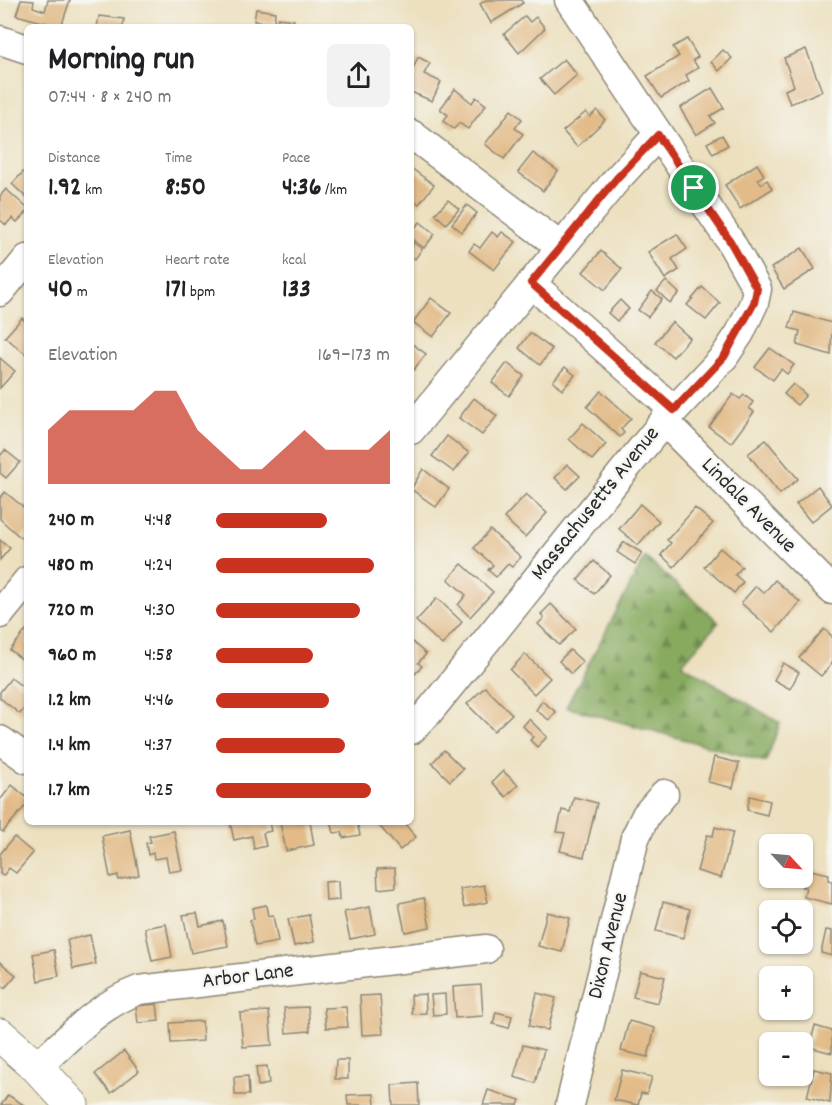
<!DOCTYPE html>
<html lang="en">
<head>
<meta charset="utf-8">
<style>
	body { margin:0; font-family:Dekko,sans-serif; background:#f2f2f2; color:#202124; height:100vh; display:flex; flex-direction:column; font-size:22px; white-space:nowrap }
	* { box-sizing:border-box; margin:0 }
	p { font-size:20px; color:#757577 }
	.icon { flex:none; width:33px; height:33px; fill:none; stroke:currentColor; stroke-width:2; stroke-linecap:round; stroke-linejoin:round }
	.map { position:relative; flex:1; overflow:hidden }
	.panel { position:absolute; left:24px; top:24px; width:390px; height:801px; display:flex; flex-direction:column; background:#fff; border-radius:9px; box-shadow:0 2px 4px #0004 }
	.panel>* { flex:none }
	.needle { width:39px; rotate:116deg }
	.buttons { position:absolute; left:759px; top:834px; display:grid; gap:12px }
	.buttons a { display:grid; place-items:center; width:54px; height:54px; border-radius:9px; background:#fff; box-shadow:0 2px 4px #0004; font-size:30px }
	.pin { position:absolute; display:grid; place-items:center; width:51px; height:51px; color:#fff; margin:-26px; border:3px solid #fff; border-radius:50%; box-shadow:0 2px 6px #0007 }
	.round { display:grid; place-items:center; flex:none; width:63px; height:63px; border-radius:9px; background:#f2f2f2 }
	.overview { display:flex; align-items:center; justify-content:space-between; height:102px; padding:0 24px }
	h1 { font-size:33px; font-weight:800; line-height:45px }
	.figures { display:grid; grid-template-columns:repeat(3,1fr); gap:9px; height:102px; padding:6px 24px }
	.figures div { display:grid; align-content:center }
	.figures b { font-size:26px; font-weight:800 }
	.figures small { font-size:16px; font-weight:400 }
	.figures p { font-size:16px }
	.chart { height:168px; padding:12px 24px }
	.chart p { display:flex; justify-content:space-between }
	.chart svg { width:100%; height:108px; margin-top:6px; fill:#c8321e; opacity:.7 }
	ul { padding:0 24px; list-style:none; font-size:20px }
	li { display:grid; grid-template-columns:96px 72px 1fr; align-items:center; height:45px }
	li i { height:15px; border-radius:8px; background:#c8321e }
	.map>svg:first-child { display:block }
</style>
</head>
<body>
<div class="map">
<svg width="832" height="1105" viewBox="0 0 832 1105">
	<defs>
		<pattern id="forest-firs" width="22" height="20" patternUnits="userSpaceOnUse" patternTransform="scale(1.5)"><rect width="22" height="20" fill="#88aa5f"/><path d="M5 1l3.5 6h-7zM16 11l3.5 6h-7z" fill="#6f8b4f"/></pattern>
	</defs>
	<rect width="100%" height="100%" fill="#f6f6f2"/>
	<filter id="ink" filterUnits="userSpaceOnUse"><feTurbulence type="fractalNoise" baseFrequency=".0167" numOctaves="2"/><feDisplacementMap in="SourceGraphic" scale="12" xChannelSelector="R" yChannelSelector="G"/><feConvolveMatrix kernelMatrix="1 2 1 2 8 2 1 2 1" color-interpolation-filters="sRGB"/></filter>
	<filter id="wash" filterUnits="userSpaceOnUse"><feTurbulence type="fractalNoise" baseFrequency=".008" numOctaves="4" result="noise"/><feDisplacementMap in="SourceGraphic" scale="24" xChannelSelector="R" yChannelSelector="G"/><feGaussianBlur stdDeviation="1.35" result="paint"/><feColorMatrix in="noise" values="0 0 0 0 0 0 0 0 0 0 0 0 0 0 0 0 0 1.4 0 .05"/><feComposite in="paint" operator="in"/></filter>
	<g filter="url(#wash)">
		<rect width="100%" height="100%" fill="#ece0bf"/>
		<path fill="url(#forest-firs)" stroke="#5a6a45" stroke-width="1.5" d="M645 557 719 622 682 664 780 723 766 762 566 707Z"/>
		<g id="blocks">
			<g fill="#e2bb88">
				<path d="M21 0 34 1 33 7 45 11 48 0H70L61 27 16 15Z"/>
				<path d="M486 0H521L523 3 491 23 480 4Z"/>
				<path d="M256 9 275 12 274 23 254 21Z"/>
				<path d="M99 16 124 19 123 27H97Z"/>
				<path d="M525 16 530 22 536 17 545 28 519 53 504 34Z"/>
				<path d="M278 18 294 20 293 27H277Z"/>
				<path d="M687 39 698 57 693 60 698 68 686 75 689 81 661 98 647 76 679 56 673 47Z"/>
				<path d="M806 49 822 91 790 104 785 90 794 86 784 58Z"/>
				<path d="M723 50 732 58 719 71 711 62Z"/>
				<path d="M418 57 430 63 424 74 441 82 432 101 411 92V73Z"/>
				<path d="M564 59 577 75 554 95 540 79Z"/>
				<path d="M712 88 724 108 710 116 715 123 696 135 680 108Z"/>
				<path d="M455 89 472 103 476 97 486 105 468 129 459 123 454 129 443 121 448 115 440 109Z"/>
				<path d="M511 110 522 119 515 128 523 134 504 159 485 144Z"/>
				<path d="M597 110 605 120 577 147 563 131 586 112 590 117Z"/>
				<path d="M722 135 728 145 713 154 707 143Z"/>
				<path d="M533 153 558 171 543 191 518 172Z"/>
				<path d="M757 164 764 175 758 179 761 184 767 180 772 189 740 209 725 185Z"/>
				<path d="M27 168V198L12 184Z"/>
				<path d="M411 168 434 185 419 204 411 198Z"/>
				<path d="M6 189 27 208V212L17 222 12 218 6 225 0 220V196Z"/>
				<path d="M448 200 459 209 446 224 435 214Z"/>
				<path d="M467 205 477 213 462 232 452 224Z"/>
				<path d="M420 222 435 234 424 248 411 238V232Z"/>
				<path d="M492 232 498 237 502 232 516 242 494 270 469 251 474 244 480 248Z"/>
				<path d="M677 234 687 249 672 259 679 270 665 279 648 252Z"/>
				<path d="M413 242 422 249 415 259 411 256Z"/>
				<path d="M802 248 815 269 784 289 771 268Z"/>
				<path d="M601 251 622 269 605 290 583 272Z"/>
				<path d="M666 281 679 293 670 303 657 291Z"/>
				<path d="M702 287 720 303 706 320 687 305Z"/>
				<path d="M652 291 662 299 648 317 638 310Z"/>
				<path d="M431 298 451 313 433 337 413 322Z"/>
				<path d="M620 300 629 309 617 321 608 313Z"/>
				<path d="M794 312 832 323 831 355 797 345 800 331 789 328Z"/>
				<path d="M22 318 27 323V355L5 337Z"/>
				<path d="M672 322 690 338 673 357 655 342Z"/>
				<path d="M530 333 552 349 540 365 519 348Z"/>
				<path d="M411 343 426 354 412 372 411 371Z"/>
				<path d="M770 348 794 365 787 374 781 369 773 380 755 367Z"/>
				<path d="M0 358 15 371 0 388Z"/>
				<path d="M507 363 524 376 509 396 492 383Z"/>
				<path d="M565 367 575 375 562 390 553 381Z"/>
				<path d="M793 384 806 395 797 405 784 394Z"/>
				<path d="M601 391 631 418 621 429 624 433 620 437 587 407Z"/>
				<path d="M733 394 740 399 744 395 753 402 749 408 754 412 731 443 709 427Z"/>
				<path d="M474 398 497 416 482 435 459 418Z"/>
				<path d="M583 423 606 444 592 460 569 439Z"/>
				<path d="M447 436 469 453 454 472 432 456Z"/>
				<path d="M766 440 798 479 780 494 748 454Z"/>
				<path d="M5 450 20 462 6 478 0 473V456Z"/>
				<path d="M567 464 580 476 567 489 555 478Z"/>
				<path d="M423 469 449 489 436 507 411 489Z"/>
				<path d="M818 486 832 505 811 522 796 504Z"/>
				<path d="M5 492 27 510V531L21 538 0 519V498Z"/>
				<path d="M526 494 547 513 525 537 504 518Z"/>
				<path d="M640 504 659 521 638 545 619 529Z"/>
				<path d="M695 508 713 523 674 567 661 555 671 543 667 540Z"/>
				<path d="M490 530 521 557 512 567 508 564 496 577 488 570 493 565 474 548Z"/>
				<path d="M0 540 10 548 0 560Z"/>
				<path d="M624 542 642 553 635 564 617 552Z"/>
				<path d="M720 548 742 567 735 575 743 582 734 593 704 567Z"/>
				<path d="M594 561 610 575 594 594 578 580Z"/>
				<path d="M462 564 493 592 470 617 458 605 466 595 448 579Z"/>
				<path d="M775 580 800 602 774 632 741 603 756 586 764 593Z"/>
				<path d="M437 598 462 622 442 645 416 621Z"/>
				<path d="M551 604 576 629 559 645 538 624 544 618 541 614Z"/>
				<path d="M27 629V663L10 650Z"/>
				<path d="M824 629 832 636V664L821 676 799 658Z"/>
				<path d="M411 641 426 654 418 663 422 666 414 675 411 673Z"/>
				<path d="M570 650 583 662 571 674 559 661Z"/>
				<path d="M525 654 550 678 534 694 510 670Z"/>
				<path d="M783 663 799 672 790 689 774 680Z"/>
				<path d="M11 678 27 690V705L20 714 0 698V692Z"/>
				<path d="M485 687 512 714 494 731 467 704Z"/>
				<path d="M542 701 556 712 549 720 536 710Z"/>
				<path d="M529 719 547 737 537 747 530 740 533 737 523 726Z"/>
				<path d="M444 750 463 769 450 781 432 763Z"/>
				<path d="M714 757 739 763 733 788 708 782Z"/>
				<path d="M503 771 518 785 506 797 492 782Z"/>
				<path d="M12 785 27 798V804L3 832 0 830V800Z"/>
				<path d="M750 796 770 801 767 815 747 810Z"/>
				<path d="M574 797 597 803 584 857 560 851 565 833 557 832 562 810 570 812Z"/>
				<path d="M230 822H269L271 831 263 833 266 846 254 849 252 836 234 840Z"/>
				<path d="M280 822H310L314 845 286 851Z"/>
				<path d="M331 822H357L360 835 343 838 342 832 334 833Z"/>
				<path d="M376 822H403L416 837 400 850Z"/>
				<path d="M715 827 733 832 721 878 697 871 707 835 713 836Z"/>
				<path d="M130 830 139 875 118 880V875L110 877 102 836Z"/>
				<path d="M174 831 182 870 169 872 166 857 154 859 153 853 148 855 146 843 151 842 149 836Z"/>
				<path d="M14 837 33 853 16 873 9 868 3 876 0 874V854Z"/>
				<path d="M395 868 396 887 378 889 377 869Z"/>
				<path d="M806 869 829 874 828 880 832 881V904L804 897 806 887H802Z"/>
				<path d="M338 881 339 900 326 901 325 882Z"/>
				<path d="M484 885 488 902 464 907 460 889Z"/>
				<path d="M424 898 430 927 405 932 399 903Z"/>
				<path d="M663 902 690 909 683 938 656 931Z"/>
				<path d="M266 905 268 916 273 915 278 942 255 946 250 920 254 919 252 908Z"/>
				<path d="M370 907 375 934 350 939 344 912Z"/>
				<path d="M547 912 570 918 562 952 538 946Z"/>
				<path d="M197 913 200 926 223 921 228 946 191 953 183 915Z"/>
				<path d="M309 915 314 942 294 946 288 919Z"/>
				<path d="M166 924 172 957 152 961 145 928Z"/>
				<path d="M826 930 832 931V956L821 953Z"/>
				<path d="M90 935 96 964 73 969 67 940Z"/>
				<path d="M54 950 59 976 38 981 33 954Z"/>
				<path d="M0 962 16 975 5 988 0 983Z"/>
				<path d="M640 971 665 977 658 1003 633 997Z"/>
				<path d="M481 985 483 1016 455 1018 453 987Z"/>
				<path d="M537 993 556 998 548 1030 529 1026Z"/>
				<path d="M425 994 426 1013 412 1014 411 995Z"/>
				<path d="M445 994 446 1014 433 1015 431 995Z"/>
				<path d="M380 995 383 1034 362 1035 360 996Z"/>
				<path d="M157 1004 159 1021 138 1023 136 1006Z"/>
				<path d="M308 1007 310 1031 286 1033 284 1008Z"/>
				<path d="M346 1007 348 1027 326 1028 324 1008Z"/>
				<path d="M269 1011 272 1045 243 1047 240 1013Z"/>
				<path d="M496 1012 512 1016 509 1028 493 1024Z"/>
				<path d="M202 1021 203 1041 171 1043 170 1023Z"/>
				<path d="M629 1021 655 1028 648 1057 621 1051Z"/>
				<path d="M815 1026 832 1031V1053L809 1047Z"/>
				<path d="M523 1045 544 1050 535 1083 514 1077Z"/>
				<path d="M124 1051 139 1071 111 1093 95 1074Z"/>
				<path d="M336 1060H348V1079H335Z"/>
				<path d="M267 1066 269 1084 258 1086 256 1067Z"/>
				<path d="M814 1069 832 1073 830 1103 807 1097Z"/>
				<path d="M622 1070 652 1077 647 1094 641 1093 638 1105 614 1100Z"/>
				<path d="M248 1076 249 1095H235L234 1077Z"/>
				<path d="M418 1083 419 1105H393L392 1085Z"/>
				<path d="M488 1090 520 1100 518 1105H483Z"/>
				<path d="M374 1094 375 1105H348L347 1095Z"/>
				<path d="M8 1095 24 1105H1Z"/>
			</g>
		</g>
	</g>
	<g filter="url(#ink)">
		<use href="#blocks" fill-opacity="0" stroke="#8c8675" stroke-width="1.5"/>
		<g fill="none" stroke-linecap="round" stroke-linejoin="round">
			<g stroke="#8c8675" stroke-width="31">
				<g id="minor">
					<path d="M0 40 27 49"/>
					<path d="M411 134 561 247"/>
					<path d="M531 283 674 410"/>
					<path d="M0 292 27 259"/>
					<path d="M664 421 832 590"/>
					<path d="M411 430 617 179 658 135"/>
					<path d="M0 614 27 581"/>
					<path d="M411 730 428 713 664 421 724 357 740 333 754 303 757 289 730 241 569 0"/>
					<path d="M0 740 27 759"/>
					<path d="M37 1067C69 1038 98 1005 139 990L486 949"/>
					<path d="M570 1105 635 838 646 815 664 794"/>
				</g>
			</g>
			<g stroke="#8c8675" stroke-width="35">
				<path id="major" d="M0 1035 37 1067 72 1105"/>
			</g>
			<use href="#minor" stroke="#fff" stroke-width="28"/>
			<use href="#major" stroke="#fff" stroke-width="33"/>
		</g>
	</g>
	<g fill="none" stroke-linecap="round" stroke-linejoin="round" filter="url(#ink)">
		<g stroke="#fff" stroke-width="12">
			<path id="route" d="M658 135 730 241 757 289 754 303 724 357 674 410 531 283 617 178Z"/>
		</g>
		<use href="#route" stroke="#c8321e" stroke-width="8"/>
	</g>
	<g text-anchor="middle" dominant-baseline="central" stroke-width="5" stroke-linejoin="round" paint-order="stroke">
		<g font-size="22" fill="#2b2b2b" stroke="#f6f6f2">
			<text transform="translate(596 504) rotate(-51)">Massachusetts Avenue</text>
			<text transform="translate(748 506) rotate(45)">Lindale Avenue</text>
			<text transform="translate(609 946) rotate(-76)">Dixon Avenue</text>
			<text transform="translate(248 977) rotate(-7)">Arbor Lane</text>
		</g>
	</g>
</svg>
<div class="buttons">
<a><svg class="needle" viewBox="-14 -14 28 28"><path d="M0-13l5 13h-10z" fill="#e53935"/><path d="M0 13l5-13h-10z" fill="#757577"/></svg></a>
<a><svg class="icon" aria-label="locate" viewBox="0 0 24 24"><circle cx="12" cy="12" r="6"/><path d="M12 2v4M12 18v4M2 12h4M18 12h4"/></svg></a>
<a>+</a>
<a>−</a>
</div>
<div class="pin" style="left:694px;top:188px;background:#1e9e55"><svg class="icon" aria-label="arrive" viewBox="0 0 24 24"><path d="M6 21V4h12l-3 4 3 4H6"/></svg></div>
<section class="panel">
<div class="overview"><div><h1>Morning run</h1><p>07:44 · 8 × 240 m</p></div><a class="round"><svg class="icon" aria-label="share" viewBox="0 0 24 24"><path d="M12 15V3M7 8l5-5 5 5M5 13v7h14v-7"/></svg></a></div>
<div class="figures">
<div><p>Distance</p><b>1.92<small> km</small></b></div>
<div><p>Time</p><b>8:50</b></div>
<div><p>Pace</p><b>4:36<small> /km</small></b></div>
</div>
<div class="figures">
<div><p>Elevation</p><b>40<small> m</small></b></div>
<div><p>Heart rate</p><b>171<small> bpm</small></b></div>
<div><p>kcal</p><b>133</b></div>
</div>
<div class="chart"><p><span>Elevation</span>169–173 m</p>
<svg viewBox="0 0 160 44" preserveAspectRatio="none"><path d="M0 44V22L10 14L20 14L30 14L40 14L50 6L60 6L70 22L80 30L90 38L100 38L110 30L120 22L130 30L140 30L150 30L160 22V44z"/></svg>
</div>
<ul>
<li><b>240 m</b>4:48<i style="width:64%"></i></li>
<li><b>480 m</b>4:24<i style="width:91%"></i></li>
<li><b>720 m</b>4:30<i style="width:83%"></i></li>
<li><b>960 m</b>4:58<i style="width:56%"></i></li>
<li><b>1.2 km</b>4:46<i style="width:65%"></i></li>
<li><b>1.4 km</b>4:37<i style="width:74%"></i></li>
<li><b>1.7 km</b>4:25<i style="width:89%"></i></li>
</ul>
</section>
</div>
</body>
</html>
